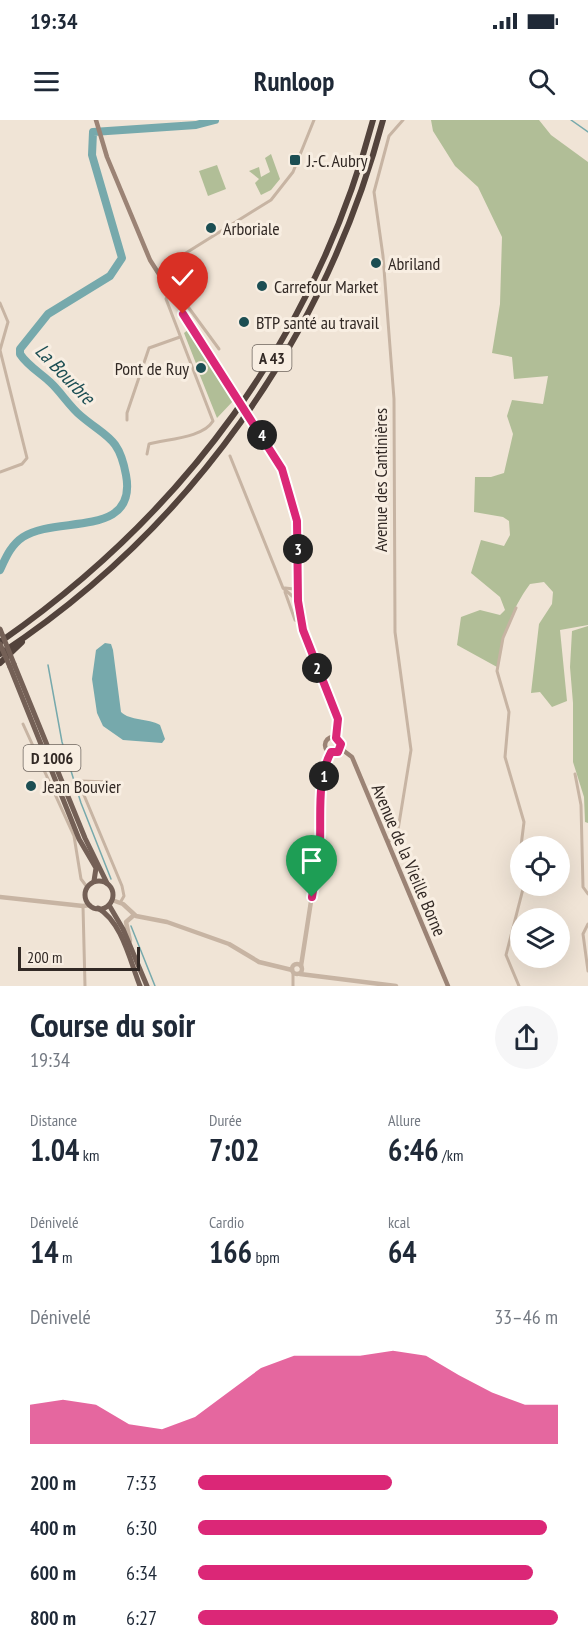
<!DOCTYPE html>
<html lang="fr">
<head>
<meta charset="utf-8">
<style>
	body { margin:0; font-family:"PT Sans Narrow",sans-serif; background:#f6f6f7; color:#1f2937; height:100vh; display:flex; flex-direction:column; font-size:22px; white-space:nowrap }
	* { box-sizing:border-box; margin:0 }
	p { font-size:20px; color:#747a83 }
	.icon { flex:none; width:33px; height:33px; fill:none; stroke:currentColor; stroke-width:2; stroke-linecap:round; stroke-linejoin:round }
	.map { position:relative; height:866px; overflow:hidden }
	.sheet { display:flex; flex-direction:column; background:#fff; flex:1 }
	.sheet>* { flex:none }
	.buttons { position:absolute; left:510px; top:716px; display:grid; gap:12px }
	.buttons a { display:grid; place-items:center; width:60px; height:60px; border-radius:50%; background:#fff; box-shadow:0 6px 24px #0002; font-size:30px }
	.scale { position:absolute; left:18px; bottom:15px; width:122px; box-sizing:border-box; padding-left:6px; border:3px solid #322925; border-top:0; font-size:16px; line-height:21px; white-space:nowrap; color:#322925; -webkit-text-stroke:4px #f8eee2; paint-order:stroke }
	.pin { position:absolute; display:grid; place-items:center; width:51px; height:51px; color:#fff; margin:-62px -26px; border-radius:50% 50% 50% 0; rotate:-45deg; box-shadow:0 0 6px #0007 }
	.pin .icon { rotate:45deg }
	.km { position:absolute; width:30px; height:30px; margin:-15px; border-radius:50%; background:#222; color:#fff; font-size:16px; line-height:30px; text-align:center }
	.round { display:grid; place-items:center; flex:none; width:63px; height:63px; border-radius:32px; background:#f6f6f7 }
	.head { display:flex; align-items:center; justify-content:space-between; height:102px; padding:0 30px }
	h1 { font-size:33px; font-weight:600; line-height:45px }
	.stats { display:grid; grid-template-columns:repeat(3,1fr); gap:9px; height:102px; padding:6px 30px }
	.stats div { display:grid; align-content:center }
	.stats b { font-size:30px; font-weight:600 }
	.stats small { font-size:16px; font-weight:400 }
	.stats p { font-size:16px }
	.chart { height:168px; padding:12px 30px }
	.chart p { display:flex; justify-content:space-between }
	.chart svg { width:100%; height:108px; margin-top:6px; fill:#db2777; opacity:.7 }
	ul { padding:0 30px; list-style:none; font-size:20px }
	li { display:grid; grid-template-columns:96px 72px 1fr; align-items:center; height:45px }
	li i { height:15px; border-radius:8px; background:#db2777 }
	.status { display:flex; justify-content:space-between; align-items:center; height:42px; padding:0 30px; background:#fff; direction:ltr }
	.status svg { height:16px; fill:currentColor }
	header { display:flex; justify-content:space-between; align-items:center; height:78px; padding:0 30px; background:#fff; font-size:27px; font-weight:600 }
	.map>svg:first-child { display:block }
</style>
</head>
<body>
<div class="status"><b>19:34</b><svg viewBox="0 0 49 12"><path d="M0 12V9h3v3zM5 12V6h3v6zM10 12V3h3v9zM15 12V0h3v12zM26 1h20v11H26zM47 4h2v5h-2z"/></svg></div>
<header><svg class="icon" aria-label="menu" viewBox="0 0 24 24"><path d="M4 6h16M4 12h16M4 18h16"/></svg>Runloop<svg class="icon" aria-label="search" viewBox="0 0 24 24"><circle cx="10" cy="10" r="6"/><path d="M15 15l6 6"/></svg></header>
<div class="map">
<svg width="588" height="866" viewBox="0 0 588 866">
	<rect width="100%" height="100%" fill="#f0e4d6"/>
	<g fill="#b1be97">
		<path d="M431 0H539L551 15 588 42V505L560 510 567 581 552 587 540 572 531 573 539 504 552 484 553 472 544 462 530 464C511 490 503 515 497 547L457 525 461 497 480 490 500 495 505 490 500 477 471 453 481 420 504 426 510 415 509 401 503 397 474 392 475 357H491L504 353 513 314 507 296 512 280 543 284 548 256 514 259 512 237 492 233 500 184 502 117 478 67 455 46 433 11Z"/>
		<path d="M271 34 280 59 271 70 261 75 255 63 259 59 249 51 259 47 261 57 270 52 265 38Z"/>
		<path d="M217 45 226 69 208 76 199 51Z"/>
		<path d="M188 210 234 280 217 298 199 253 203 248 201 245 197 246 184 213Z"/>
		<path d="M588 506V703L585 702 584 677 573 642V583L570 547 572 511Z"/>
	</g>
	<path fill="#76a9ac" d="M105 523 111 524 113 530 121 592C130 601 148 598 160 605L165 619 162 623 123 620 103 606 97 593 92 559 96 530Z"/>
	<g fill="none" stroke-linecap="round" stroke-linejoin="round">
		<g stroke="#76a9ac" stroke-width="1.5">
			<path d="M571 0 588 12"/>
			<path d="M48 545 62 622 81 683 111 759"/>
			<path d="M131 806 155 866"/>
		</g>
		<path stroke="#76a9ac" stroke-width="8" d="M0 450C6 437 11 425 23 417 56 395 138 419 126 355 119 317 107 318 81 296 69 286 61 272 50 262 40 253 27 245 20 234V229L48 194 110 156 122 138 92 35 93 12 196 5 215 0"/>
		<g stroke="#c7b4a3" stroke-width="3">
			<path d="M157 151 271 80 293 52 314 0"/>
			<path d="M177 181 186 184 219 229"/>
			<path d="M0 183 8 202 0 230 27 338 22 344 0 352"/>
			<path d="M127 300V293L149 228 180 217"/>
			<path d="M147 334 149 324C167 319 203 318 213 301L166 179 169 172"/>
			<path d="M230 336 283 468 298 481"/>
			<path d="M285 468 294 469 298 463"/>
			<path d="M285 472 295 500 300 502"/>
			<path d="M516 488 503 518 497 551 509 592 505 637 524 702 521 726"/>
			<path d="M23 604 74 716 81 759 87 767"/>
			<path d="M575 654 581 685 583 767 588 774"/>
			<path d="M109 662 81 661V668L122 766 124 776 120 783"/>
			<path d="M388 722 397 716 411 630 395 512 394 279 383 136 374 72 389 16 403 0"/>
			<path d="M520 736V738"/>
			<path d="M83 786 85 866"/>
			<path d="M588 804 583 814 588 851"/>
			<path d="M293 866V853"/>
			<path d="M519 866 506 835 524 765"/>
		</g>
		<g stroke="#c7b4a3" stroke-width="4.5">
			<path d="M0 777 83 786 90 785"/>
			<path d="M112 780 123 784 136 796 167 802 229 824 259 842 292 850"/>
			<path d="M130 821 126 802 134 795"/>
			<circle cx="297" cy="849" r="5"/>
			<path d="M301 846 320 723 323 663 331 632"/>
			<path d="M300 854 396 866"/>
		</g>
		<g stroke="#9b8375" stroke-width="4.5">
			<path d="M96 0 107 37 150 140 229 264"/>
			<path d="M258 309C277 337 292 366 296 401 301 440 294 480 305 519 314 548 343 589 336 618"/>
			<circle cx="333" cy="625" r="8"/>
			<path d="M340 628 352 637 448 866"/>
		</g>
		<g stroke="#746056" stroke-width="5">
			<path d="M14 544 85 718 107 763"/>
			<path d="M10 547 79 719 96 748 94 761"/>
			<circle cx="99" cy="775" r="14"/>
			<path d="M109 785 123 809 147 866"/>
			<path d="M98 788C122 802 130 841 140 866"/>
		</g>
		<g stroke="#53433c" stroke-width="6">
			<path d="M0 522C184 394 315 217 373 0"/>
			<path d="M0 534C189 410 325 218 383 0"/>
			<path d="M0 543 22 522"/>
		</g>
		<path stroke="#9b8375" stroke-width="4.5" d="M229 264 258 309"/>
		<g stroke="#746056" stroke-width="5">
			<path d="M0 509 14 544"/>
			<path d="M0 524 10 547"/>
		</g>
	</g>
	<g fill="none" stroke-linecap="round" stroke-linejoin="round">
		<g stroke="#fff" stroke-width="12">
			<path id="route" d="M183 194 282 349 297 401 298 481 303 510 338 599 336 618 341 624 338 632H331C317 659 321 691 320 721 320 739 315 758 312 777"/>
		</g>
		<use href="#route" stroke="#db2777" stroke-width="8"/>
	</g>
	<g fill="#1c4e53" stroke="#f8eee2" stroke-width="2">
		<rect x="289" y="34" width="12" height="12" rx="3"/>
		<circle cx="211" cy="108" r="6"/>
		<circle cx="376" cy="143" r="6"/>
		<circle cx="262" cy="166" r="6"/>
		<circle cx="244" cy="202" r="6"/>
		<circle cx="201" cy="248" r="6"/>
		<circle cx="31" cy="666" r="6"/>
	</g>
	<g text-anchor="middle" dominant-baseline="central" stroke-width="6" stroke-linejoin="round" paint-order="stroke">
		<g fill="#f8eee2" stroke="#6d645e" stroke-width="1.5">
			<rect x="252.5" y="225" width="39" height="26" rx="4.5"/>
			<rect x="23.5" y="625" width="57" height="26" rx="4.5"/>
		</g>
		<g font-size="16" font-weight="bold" fill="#322925">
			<text x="272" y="238">A 43</text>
			<text x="52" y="638">D 1006</text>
		</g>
		<g font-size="18" fill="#322925" stroke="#f8eee2" text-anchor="start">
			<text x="307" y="40">J.-C. Aubry</text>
			<text x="223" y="108">Arboriale</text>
			<text x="388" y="143">Abriland</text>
			<text x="274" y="166">Carrefour Market</text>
			<text x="256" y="202">BTP santé au travail</text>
			<text x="189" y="248" text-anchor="end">Pont de Ruy</text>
			<text x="43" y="666">Jean Bouvier</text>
		</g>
		<g font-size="18" fill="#322925" stroke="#f8eee2">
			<text transform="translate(380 360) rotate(-90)">Avenue des Cantinières</text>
			<text transform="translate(409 740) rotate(67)">Avenue de la Vieille Borne</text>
		</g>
		<g font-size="20" font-style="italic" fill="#1c4e53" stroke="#f8eee2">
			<text transform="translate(65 254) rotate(46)">La Bourbre</text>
		</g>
	</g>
</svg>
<div class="buttons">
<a><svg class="icon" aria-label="locate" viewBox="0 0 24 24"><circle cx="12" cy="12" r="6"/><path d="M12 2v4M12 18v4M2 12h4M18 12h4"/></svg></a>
<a><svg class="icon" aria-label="layers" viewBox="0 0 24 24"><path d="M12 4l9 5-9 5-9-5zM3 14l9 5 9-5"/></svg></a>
</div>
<div class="scale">200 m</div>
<div class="pin" style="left:312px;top:777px;background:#1e9e55"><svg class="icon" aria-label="arrive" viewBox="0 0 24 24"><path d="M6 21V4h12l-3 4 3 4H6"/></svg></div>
<div class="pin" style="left:183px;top:194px;background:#d93025"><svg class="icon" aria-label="check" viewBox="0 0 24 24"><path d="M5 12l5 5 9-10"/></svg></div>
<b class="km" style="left:324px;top:656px">1</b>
<b class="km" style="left:317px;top:548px">2</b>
<b class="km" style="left:298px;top:429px">3</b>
<b class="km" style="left:262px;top:315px">4</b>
</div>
<section class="sheet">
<div class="head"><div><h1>Course du soir</h1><p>19:34</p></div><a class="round"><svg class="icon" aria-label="share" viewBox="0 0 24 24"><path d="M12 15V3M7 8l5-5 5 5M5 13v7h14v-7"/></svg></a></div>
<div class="stats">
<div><p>Distance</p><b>1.04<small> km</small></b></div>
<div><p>Durée</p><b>7:02</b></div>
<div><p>Allure</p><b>6:46<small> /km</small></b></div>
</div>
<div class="stats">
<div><p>Dénivelé</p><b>14<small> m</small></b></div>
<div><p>Cardio</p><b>166<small> bpm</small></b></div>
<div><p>kcal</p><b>64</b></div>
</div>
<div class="chart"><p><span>Dénivelé</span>33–46 m</p>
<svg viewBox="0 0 160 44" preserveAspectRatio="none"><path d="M0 44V28L10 26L20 28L30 36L40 38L50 33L60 23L70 13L80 8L90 8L100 8L110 6L120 8L130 16L140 23L150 28L160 28V44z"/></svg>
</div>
<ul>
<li><b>200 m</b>7:33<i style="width:54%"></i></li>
<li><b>400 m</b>6:30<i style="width:97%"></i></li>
<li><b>600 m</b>6:34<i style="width:93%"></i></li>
<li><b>800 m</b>6:27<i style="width:100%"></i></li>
</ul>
</section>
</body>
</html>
